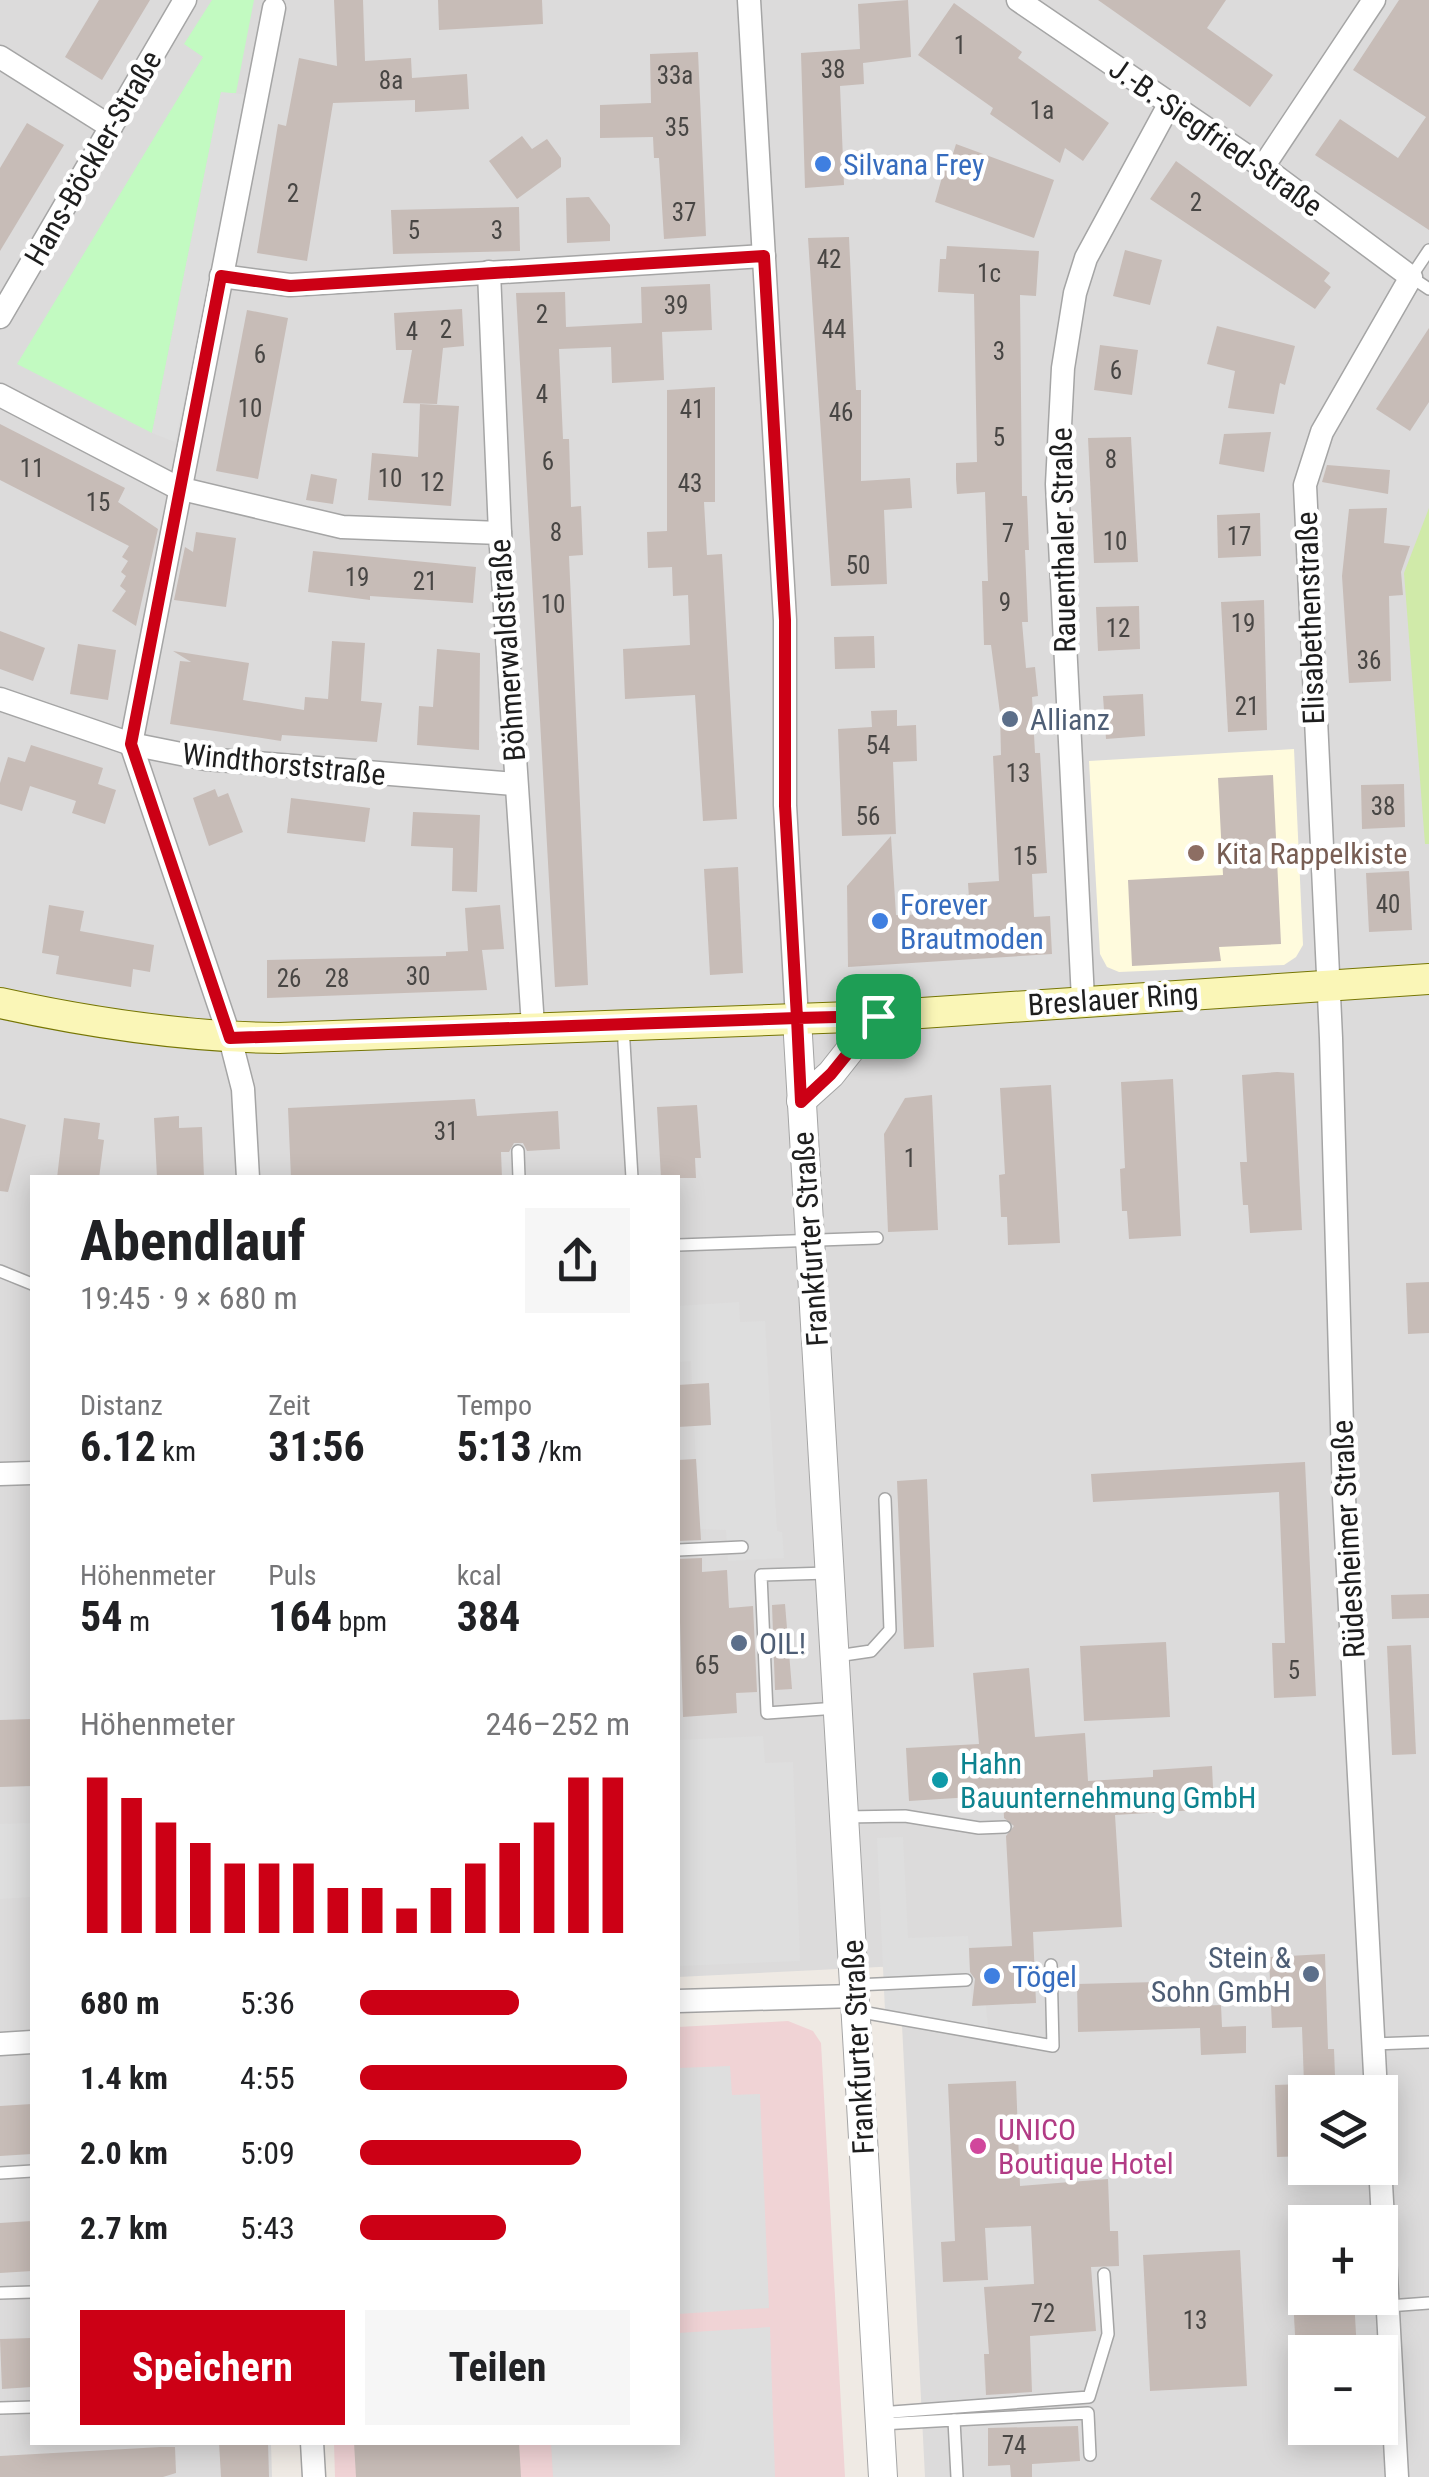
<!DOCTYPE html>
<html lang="de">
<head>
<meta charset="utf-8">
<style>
	body { margin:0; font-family:"Roboto Condensed",sans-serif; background:#f6f6f6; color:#202124; height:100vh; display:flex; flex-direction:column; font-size:38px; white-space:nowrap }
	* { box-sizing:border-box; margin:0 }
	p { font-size:32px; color:#757577 }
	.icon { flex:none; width:55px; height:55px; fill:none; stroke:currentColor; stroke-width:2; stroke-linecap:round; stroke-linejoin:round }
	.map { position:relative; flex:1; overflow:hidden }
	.details { position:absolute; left:30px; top:1175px; width:650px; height:1270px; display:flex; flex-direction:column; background:#fff; border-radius:0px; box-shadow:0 5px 25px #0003 }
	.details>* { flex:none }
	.fabs { position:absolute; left:1288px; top:2075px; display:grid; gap:20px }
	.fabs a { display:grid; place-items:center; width:110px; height:110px; border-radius:0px; background:#fff; box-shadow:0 5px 25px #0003; font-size:50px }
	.pin { position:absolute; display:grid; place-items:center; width:85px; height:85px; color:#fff; margin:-42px; border-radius:20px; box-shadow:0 5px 15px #0006 }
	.round { display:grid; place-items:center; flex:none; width:105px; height:105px; border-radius:0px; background:#f6f6f6 }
	.overview { display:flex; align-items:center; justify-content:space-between; height:170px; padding:0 50px }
	h1 { font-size:55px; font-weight:700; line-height:75px }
	.figures { display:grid; grid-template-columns:repeat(3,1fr); gap:15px; height:170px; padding:10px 50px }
	.figures div { display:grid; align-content:center }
	.figures b { font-size:42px; font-weight:700 }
	.figures small { font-size:28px; font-weight:400 }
	.figures p { font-size:28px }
	.chart { height:280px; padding:20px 50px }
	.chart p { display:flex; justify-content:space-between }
	.chart svg { width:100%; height:180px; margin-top:10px; stroke:#cc0015; stroke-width:6 }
	.button { display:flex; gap:20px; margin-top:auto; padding:20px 50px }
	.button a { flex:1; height:115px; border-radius:0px; background:#cc0015; color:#fff; font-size:40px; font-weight:700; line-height:115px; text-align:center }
	.button a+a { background:#f6f6f6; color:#202124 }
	ul { padding:0 50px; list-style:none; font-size:32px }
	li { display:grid; grid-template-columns:160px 120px 1fr; align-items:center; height:75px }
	li i { height:25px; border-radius:12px; background:#cc0015 }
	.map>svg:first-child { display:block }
</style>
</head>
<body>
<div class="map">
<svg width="1429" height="2477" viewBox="0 0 1429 2477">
	<rect width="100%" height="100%" fill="#efeae4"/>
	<path fill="#dcdbdb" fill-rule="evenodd" d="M0 0H1429V2477H925L899 1966 678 1977V1178H32V2442L271 2443 272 2477H0ZM1305 2092H1380V2168H1305ZM1305 2222H1380V2298H1305ZM1305 2352H1380V2428H1305Z"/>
	<path fill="#f0d3d5" d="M788 2021 813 2031 821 2043 845 2477H335L334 2443 678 2442V2027Z"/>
	<path fill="#fffbdd" d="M1294 749 1303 945 1296 957 1284 965 1119 972 1107 967 1100 954 1089 761Z"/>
	<path fill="#d0eaa9" d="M1429 508V844H1425L1404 573Z"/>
	<path fill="#c2fac1" d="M212 0H254L236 93H221L152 433 17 364 203 57 184 44Z"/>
	<g fill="#dedede">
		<path d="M221 92 252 95 175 442 152 433Z"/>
		<path d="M739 1302 740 1322 765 1321 777 1531 782 1532 784 1558 728 1561 726 1530 700 1529 694 1426 709 1384H692L691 1361 678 1362V1306Z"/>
		<path d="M763 1736 765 1763 793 1762 800 1961 678 1966V1740Z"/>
		<path d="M32 1823V1897L0 1899V1824Z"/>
		<path d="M903 1837 908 1938 968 1936 972 2005H986L988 2028 885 2011 877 1838Z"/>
		<path d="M730 2066 732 2095 760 2094 769 2308 678 2314V2068Z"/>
		<path d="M770 2327 775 2477H553L551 2443 678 2442V2333Z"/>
	</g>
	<g fill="#c7bcb7">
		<path d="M99 0H150L102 80 65 57Z"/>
		<path d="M334 0H363L365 61 411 58 412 78 467 74 469 109 415 112V100L333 103 307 261 257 253 278 124 286 126 299 58 337 66Z"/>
		<path d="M438 0H542L543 24 439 30Z"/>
		<path d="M908 0 911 57 863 63 864 84 840 86 844 185 805 188 801 53 860 49 858 4Z"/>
		<path d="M1098 0H1226L1207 28 1273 75 1250 107Z"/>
		<path d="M1399 0H1429V230L1315 155 1340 119 1398 158 1426 117 1353 70Z"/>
		<path d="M954 3 1022 52 1018 58 1109 123 1083 161 1065 148 1060 163 990 114 993 108 918 55Z"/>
		<path d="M698 52 706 236 664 239 659 158H654L653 137 600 138V105L651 103 650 54Z"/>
		<path d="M27 123 64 145 0 251V168Z"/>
		<path d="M522 136 532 149 547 139 561 158V167L517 199 489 161Z"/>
		<path d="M956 144 1054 180 1034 238 935 202 948 156 952 157Z"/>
		<path d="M1176 161 1330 273 1324 281 1331 287 1315 309 1150 199Z"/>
		<path d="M589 197 610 225V241L567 243 566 198Z"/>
		<path d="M519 207 520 251 393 254 391 210Z"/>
		<path d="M849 237 856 390H861V481L910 478 912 508 884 510 887 584 831 586 808 238Z"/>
		<path d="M947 246 1039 251 1036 296 1020 295 1022 496H1027L1029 550H1025L1028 622H1022L1026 668 1035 667 1038 696 1032 697 1035 753H1040L1047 873 1032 874 1034 917 1050 916 1052 954 848 967 847 886 891 836 896 915 970 913 968 883 999 881 993 756 1001 755 1000 713 991 645H984L982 581H988L985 492 957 494 956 479V463L977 462 974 294 938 292 940 259H946Z"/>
		<path d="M1125 250 1162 260 1150 305 1113 296Z"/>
		<path d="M710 284 712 330 662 332 664 380 612 383 611 347 559 349 563 439H569L571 507 581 506 583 555 569 556 588 985 555 987 516 293 565 292 566 327 642 323 641 287Z"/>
		<path d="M462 309 464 346 443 348 437 404 403 403 412 350H396L394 313Z"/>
		<path d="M247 310 288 318 258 479 216 471Z"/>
		<path d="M1217 326 1295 346 1285 385 1280 383 1274 414 1228 408 1235 371 1207 364Z"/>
		<path d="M1429 328V402L1410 431 1376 409Z"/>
		<path d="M1100 345 1138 350 1132 395 1094 390Z"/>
		<path d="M715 387V502H704L707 555 722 554 737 819 703 821 695 695 625 699 623 649 690 645 688 595 673 596 672 567 648 568 647 532 667 531V390Z"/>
		<path d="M420 404 459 406 451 506 368 500 372 453 418 457Z"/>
		<path d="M0 424 125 488 118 502 158 529 136 626 112 611 126 591 120 586 126 576 121 572 128 561 122 557 129 546 0 480Z"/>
		<path d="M1271 432 1264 472 1219 464 1224 434Z"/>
		<path d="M1131 437 1138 562 1094 563 1088 438Z"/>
		<path d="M1327 465 1390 470 1388 494 1322 482Z"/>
		<path d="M311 474 337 479 333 504 306 500Z"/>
		<path d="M1387 508 1384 543 1410 546 1401 572 1403 595 1389 596 1391 681 1349 683 1342 576 1349 509Z"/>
		<path d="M1260 513 1261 556 1218 558 1217 515Z"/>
		<path d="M196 532 236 538 226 607 174 600 185 547 193 552Z"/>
		<path d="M313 551 476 567 473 603 370 596V600L308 592Z"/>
		<path d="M1264 600 1267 730 1228 732 1221 602Z"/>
		<path d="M1139 606 1140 649 1098 651 1096 607Z"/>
		<path d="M0 631 45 648 33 681 0 669Z"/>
		<path d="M874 636 875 668 835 669 834 637Z"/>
		<path d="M332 641 365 643 361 701 382 703 377 742 282 735 281 741 170 724 180 661 191 662 173 651 249 663 243 700 304 710 305 697 328 699Z"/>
		<path d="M78 644 116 650 108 700 70 694Z"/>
		<path d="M437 649 480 653 479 750 417 745 419 706 433 707Z"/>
		<path d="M1143 694 1145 736 1106 739 1103 696Z"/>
		<path d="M897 710V726L916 725 917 761 893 762 896 834 842 836 838 729 872 727 871 711Z"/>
		<path d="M31 745 103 768 98 784 116 790 105 824 72 813 76 801 30 786 22 811 0 804V783L8 757 25 762Z"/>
		<path d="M1273 775 1281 944 1219 947 1221 961 1132 966 1128 880 1223 875 1218 778Z"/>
		<path d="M1404 784 1405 827 1362 829 1361 785Z"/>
		<path d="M215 789 218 797 228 793 243 832 209 846 193 798Z"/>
		<path d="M291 798 370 808 365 842 287 833Z"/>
		<path d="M413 812 480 815 477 892 452 891 453 848 411 846Z"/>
		<path d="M738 867 743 973 710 975 704 869Z"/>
		<path d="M1409 871 1412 930 1369 932 1366 873Z"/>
		<path d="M49 905 84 911 80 931 154 945 150 972 133 969 131 987 56 974 59 956 42 953Z"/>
		<path d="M500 905 504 949 482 950 487 990 267 998V960L446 956V952L468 951 465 908Z"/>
		<path d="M1277 1072 1294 1073 1302 1230 1250 1233 1248 1205H1243L1240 1162H1247L1242 1075Z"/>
		<path d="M1173 1079 1181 1236 1129 1239 1127 1211H1122L1120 1169 1125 1168 1121 1082Z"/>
		<path d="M1051 1085 1060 1243 1008 1245 1007 1217H1001L999 1175 1005 1174 1000 1088Z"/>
		<path d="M932 1095 938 1230 888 1232 884 1134 905 1098Z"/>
		<path d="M475 1099 477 1116 558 1111 560 1149 527 1151 523 1143H514L509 1152H501L502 1178H291L288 1108Z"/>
		<path d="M697 1105 701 1158H695L696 1178H661L657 1107Z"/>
		<path d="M179 1116V1128L202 1127 204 1178H157L154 1118Z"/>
		<path d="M0 1118 26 1125 8 1192 0 1191Z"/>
		<path d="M64 1118 100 1123 98 1139 104 1140 99 1178H57Z"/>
		<path d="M1429 1282V1333L1408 1334 1406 1283Z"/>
		<path d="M709 1383 711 1425 678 1427V1385Z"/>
		<path d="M696 1459 701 1540 678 1541V1460Z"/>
		<path d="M1305 1462 1316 1696 1274 1698 1272 1643H1285L1279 1492 1093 1502 1091 1474Z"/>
		<path d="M927 1479 934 1647 904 1649 897 1481Z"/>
		<path d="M702 1558V1572L727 1570 729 1608 753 1606 757 1692 736 1693 737 1713 683 1717 678 1559Z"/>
		<path d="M1429 1594V1618L1392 1619 1391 1595Z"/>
		<path d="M785 1604 792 1689 775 1690 772 1605Z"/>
		<path d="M1166 1642 1170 1717 1084 1721 1080 1646Z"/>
		<path d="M1411 1645 1416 1754 1392 1755 1387 1646Z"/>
		<path d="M1029 1668 1035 1737 1085 1733 1088 1781 1153 1777V1770L1212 1766 1214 1809 1115 1815 1122 1927 1033 1932 1036 2003 972 2006 975 1979 970 1972 969 1948 1012 1946 1006 1836 1014 1826 1004 1818 1003 1795 909 1801 906 1748 979 1744 973 1673Z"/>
		<path d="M32 1719V1786L0 1787V1720Z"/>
		<path d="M1325 1954 1328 2049H1334L1335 2076H1330V2092H1305V2156L1277 2157 1275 2085 1304 2084 1302 2027 1272 2028 1269 1957Z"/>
		<path d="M1158 1982 1159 2007 1221 2005 1222 2027 1246 2026V2053L1201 2055 1200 2028 1078 2032 1077 1984Z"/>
		<path d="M1016 2081 1020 2186 1108 2179 1110 2231H1118L1119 2266 1091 2267 1096 2331 1030 2336 1032 2392 986 2395 984 2354H989L984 2287 1034 2284 1031 2226 985 2228 988 2280 943 2282 941 2242 955 2241 948 2084Z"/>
		<path d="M32 2104V2154L0 2156V2106Z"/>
		<path d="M32 2221V2271L0 2273V2223Z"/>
		<path d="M1240 2250 1247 2386 1150 2391 1143 2255Z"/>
		<path d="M1293 2298H1354L1357 2352H1296Z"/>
		<path d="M32 2338V2387L2 2389 0 2339Z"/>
		<path d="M1078 2426 1080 2461 1032 2464V2477H1011L1010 2465 988 2466V2428Z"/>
		<path d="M219 2442H268L269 2477H221Z"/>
		<path d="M354 2442H519L521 2477H356Z"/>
		<path d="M161 2447H175L176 2473 163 2477H0V2456Z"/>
	</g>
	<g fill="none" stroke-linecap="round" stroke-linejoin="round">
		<g stroke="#a5a5a5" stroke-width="14">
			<g id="service">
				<path d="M1429 250 1411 277 1429 289"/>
				<path d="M623 1026 632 1178"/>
				<path d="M518 1151 519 1178"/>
				<path d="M678 1245 877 1238"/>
				<path d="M0 1271 32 1284"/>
				<path d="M678 1550 742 1547"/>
				<path d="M828 1573 761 1575 767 1713 837 1708"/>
				<path d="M837 1656 871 1651 890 1630 885 1499"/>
				<path d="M845 1817 905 1816 979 1828 1005 1827"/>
				<path d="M855 1985 966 1980"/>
				<path d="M856 2011 1053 2046 1051 1965"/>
				<path d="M1373 2044 1429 2042"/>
				<path d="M0 2173 32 2171"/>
				<path d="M0 2293 32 2292"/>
				<path d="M1388 2306 1429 2303"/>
				<path d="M0 2408 32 2407"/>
				<path d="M879 2413 1089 2397 1108 2334 1104 2274"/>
				<path d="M954 2420 1088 2413 1090 2455"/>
				<path d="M881 2424 954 2420 957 2477"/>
			</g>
		</g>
		<g stroke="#a5a5a5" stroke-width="25">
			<g id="minor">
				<path d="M749 0 785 620V805L797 1019"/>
				<path d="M1018 0 1263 167 1411 277 1322 432 1305 485 1331 1038 1344 1497 1376 2092"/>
				<path d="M0 57 111 127"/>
				<path d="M1263 167 1374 0"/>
				<path d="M489 272 500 533 533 1026"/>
				<path d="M221 276 290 285 764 256"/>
				<path d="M0 317 185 0"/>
				<path d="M0 395 178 488 342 527 500 533"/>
				<path d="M0 699 131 744 206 759 515 784"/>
				<path d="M1083 999 1057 484 1063 368 1075 293 1086 258 1170 103"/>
				<path d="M248 1178 243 1089 230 1038 131 744 274 8"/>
				<path d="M0 1474 32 1473"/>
				<path d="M678 2001 855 1996"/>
				<path d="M0 2044 32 2042"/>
				<path d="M1380 2165 1397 2477"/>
				<path d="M312 2442 314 2477"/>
			</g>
		</g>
		<g stroke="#a5a5a5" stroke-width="30">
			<g id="tertiary">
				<path d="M797 1019 883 2477"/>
				<path d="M801 1101 831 1074 877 1016"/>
			</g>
		</g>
		<g stroke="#767604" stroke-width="32">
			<path id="secondary" d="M0 1003C91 1023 186 1037 279 1038L877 1016 1429 979"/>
		</g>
		<use href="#service" stroke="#fff" stroke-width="11"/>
		<use href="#minor" stroke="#fff" stroke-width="22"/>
		<use href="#tertiary" stroke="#fff" stroke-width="28"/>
		<use href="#secondary" stroke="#faf6b7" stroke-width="30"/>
	</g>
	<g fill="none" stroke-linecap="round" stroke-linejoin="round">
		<g stroke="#fff" stroke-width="20">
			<path id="route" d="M878 1016 797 1018 785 806V620L764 256 290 286 221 276 131 744 230 1038 797 1018 801 1102 831 1074 878 1016"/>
		</g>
		<use href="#route" stroke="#cc0015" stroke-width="12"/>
	</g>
	<g fill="#3f7fe0" stroke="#fff" stroke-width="4">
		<circle cx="823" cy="164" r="10"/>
		<circle cx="880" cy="921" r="10"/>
		<circle cx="992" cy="1976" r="10"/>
	</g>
	<g fill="#5c6f8a" stroke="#fff" stroke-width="4">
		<circle cx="1010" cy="719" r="10"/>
		<circle cx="739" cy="1643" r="10"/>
		<circle cx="1311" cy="1974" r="10"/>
	</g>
	<circle fill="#8d6e63" stroke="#fff" stroke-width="4" cx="1196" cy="853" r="10"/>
	<circle fill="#0f9aa8" stroke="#fff" stroke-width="4" cx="940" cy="1780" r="10"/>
	<circle fill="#d1479c" stroke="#fff" stroke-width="4" cx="978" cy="2146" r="10"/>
	<g text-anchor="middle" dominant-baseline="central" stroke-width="9" stroke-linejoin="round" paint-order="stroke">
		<g font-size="25" fill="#484644">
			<text x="960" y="45">1</text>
			<text x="833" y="69">38</text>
			<text x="675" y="75">33a</text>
			<text x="391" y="80">8a</text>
			<text x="1042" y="110">1a</text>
			<text x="677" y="127">35</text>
			<text x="293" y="193">2</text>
			<text x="1196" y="202">2</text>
			<text x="684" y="212">37</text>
			<text x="414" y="230">5</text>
			<text x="497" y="230">3</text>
			<text x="829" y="259">42</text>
			<text x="989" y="273">1c</text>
			<text x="676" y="305">39</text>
			<text x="542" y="314">2</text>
			<text x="446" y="329">2</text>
			<text x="834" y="329">44</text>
			<text x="412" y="331">4</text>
			<text x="999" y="351">3</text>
			<text x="260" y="354">6</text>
			<text x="1116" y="370">6</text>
			<text x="542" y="394">4</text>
			<text x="250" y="408">10</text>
			<text x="692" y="409">41</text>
			<text x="841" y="412">46</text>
			<text x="999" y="437">5</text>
			<text x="1111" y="459">8</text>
			<text x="548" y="461">6</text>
			<text x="32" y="468">11</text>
			<text x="390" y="478">10</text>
			<text x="432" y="482">12</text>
			<text x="690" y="483">43</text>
			<text x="98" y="502">15</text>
			<text x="556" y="532">8</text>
			<text x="1008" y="533">7</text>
			<text x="1239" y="536">17</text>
			<text x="1115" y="541">10</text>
			<text x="858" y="565">50</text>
			<text x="357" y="577">19</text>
			<text x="425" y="581">21</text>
			<text x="1005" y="602">9</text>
			<text x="553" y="604">10</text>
			<text x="1243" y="623">19</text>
			<text x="1118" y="628">12</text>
			<text x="1369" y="660">36</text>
			<text x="1247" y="706">21</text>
			<text x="878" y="745">54</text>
			<text x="1018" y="773">13</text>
			<text x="1383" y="806">38</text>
			<text x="868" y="816">56</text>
			<text x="1025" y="856">15</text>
			<text x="1388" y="904">40</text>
			<text x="418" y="976">30</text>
			<text x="289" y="978">26</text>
			<text x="337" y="978">28</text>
			<text x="446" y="1131">31</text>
			<text x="910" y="1158">1</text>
			<text x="707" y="1665">65</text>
			<text x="1294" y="1670">5</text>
			<text x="1043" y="2313">72</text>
			<text x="1195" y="2320">13</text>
			<text x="1014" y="2445">74</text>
		</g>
		<g font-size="30" fill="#1e1e1e" stroke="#fff">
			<text transform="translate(1216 137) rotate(35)">J.-B.-Siegfried-Straße</text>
			<text transform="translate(93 158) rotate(-60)">Hans-Böckler-Straße</text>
			<text transform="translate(1063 540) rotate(-91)">Rauenthaler Straße</text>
			<text transform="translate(1310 618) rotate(-92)">Elisabethenstraße</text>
			<text transform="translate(507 650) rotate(-94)">Böhmerwaldstraße</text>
			<text transform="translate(284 764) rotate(6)">Windthorststraße</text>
			<text transform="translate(1113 999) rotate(-4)">Breslauer Ring</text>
			<text transform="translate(810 1239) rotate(-94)">Frankfurter Straße</text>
			<text transform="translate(1348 1539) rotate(-93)">Rüdesheimer Straße</text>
			<text transform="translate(858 2047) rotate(-93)">Frankfurter Straße</text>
		</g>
		<g font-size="30" fill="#366cbe" stroke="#fff" text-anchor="start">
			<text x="843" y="164">Silvana Frey</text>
			<text x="900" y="904">Forever<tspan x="900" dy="34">Brautmoden</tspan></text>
			<text x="1012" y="1976">Tögel</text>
		</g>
		<g font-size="30" fill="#4e5e75" stroke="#fff" text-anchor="start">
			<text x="1030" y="719">Allianz</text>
			<text x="759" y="1643">OIL!</text>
			<text x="1291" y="1957" text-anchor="end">Stein &amp;<tspan x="1291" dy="34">Sohn GmbH</tspan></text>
		</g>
		<g font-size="30" fill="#785e54" stroke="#fff" text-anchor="start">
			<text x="1216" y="853">Kita Rappelkiste</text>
		</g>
		<g font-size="30" fill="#0d838f" stroke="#fff" text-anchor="start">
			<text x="960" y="1763">Hahn<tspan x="960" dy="34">Bauunternehmung GmbH</tspan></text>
		</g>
		<g font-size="30" fill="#b23c85" stroke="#fff" text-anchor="start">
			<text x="998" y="2129">UNICO<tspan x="998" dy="34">Boutique Hotel</tspan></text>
		</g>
	</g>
</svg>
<div class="fabs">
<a><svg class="icon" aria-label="layers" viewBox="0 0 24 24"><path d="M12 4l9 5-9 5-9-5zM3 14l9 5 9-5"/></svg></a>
<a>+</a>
<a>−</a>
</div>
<div class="pin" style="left:878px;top:1016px;background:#1e9e55"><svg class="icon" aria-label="arrive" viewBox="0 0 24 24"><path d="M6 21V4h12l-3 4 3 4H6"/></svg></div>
<section class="details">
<div class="overview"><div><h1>Abendlauf</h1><p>19:45 · 9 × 680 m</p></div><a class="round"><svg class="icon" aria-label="share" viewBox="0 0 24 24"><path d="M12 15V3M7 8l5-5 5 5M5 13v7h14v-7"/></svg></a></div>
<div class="figures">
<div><p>Distanz</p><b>6.12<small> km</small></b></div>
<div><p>Zeit</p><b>31:56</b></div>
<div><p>Tempo</p><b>5:13<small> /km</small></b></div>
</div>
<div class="figures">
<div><p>Höhenmeter</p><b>54<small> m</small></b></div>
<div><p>Puls</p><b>164<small> bpm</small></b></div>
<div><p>kcal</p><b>384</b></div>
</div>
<div class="chart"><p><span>Höhenmeter</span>246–252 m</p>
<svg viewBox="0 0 160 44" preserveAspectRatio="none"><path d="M5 44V6M15 44V11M25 44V17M35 44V22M45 44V27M55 44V27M65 44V27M75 44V33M85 44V33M95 44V38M105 44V33M115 44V27M125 44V22M135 44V17M145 44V6M155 44V6"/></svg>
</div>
<ul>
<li><b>680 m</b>5:36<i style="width:59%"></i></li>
<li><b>1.4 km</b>4:55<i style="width:99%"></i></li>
<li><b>2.0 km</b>5:09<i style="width:82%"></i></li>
<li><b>2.7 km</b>5:43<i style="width:54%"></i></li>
</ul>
<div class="button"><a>Speichern</a><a>Teilen</a></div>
</section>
</div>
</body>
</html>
